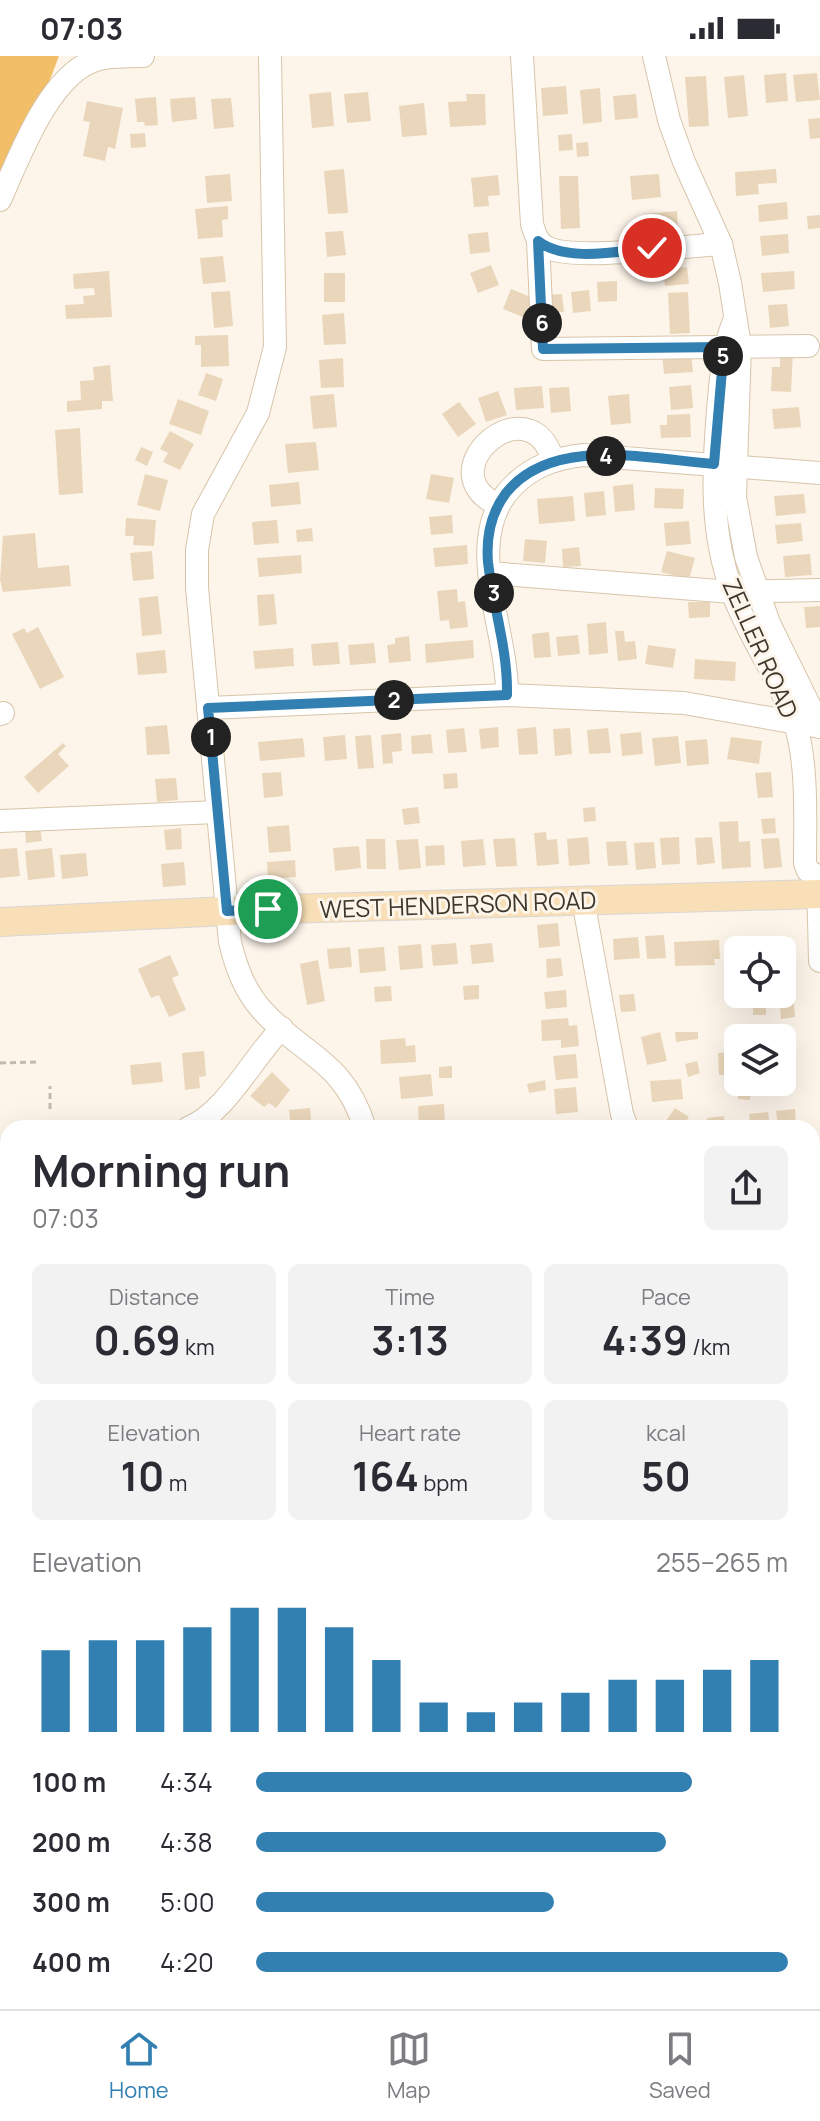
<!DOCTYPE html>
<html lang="en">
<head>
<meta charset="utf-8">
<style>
	body { margin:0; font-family:Manrope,sans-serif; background:#f2f2f3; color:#2b2b33; height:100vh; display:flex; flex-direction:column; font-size:30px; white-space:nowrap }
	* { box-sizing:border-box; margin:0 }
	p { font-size:26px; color:#7c7c81 }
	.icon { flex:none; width:44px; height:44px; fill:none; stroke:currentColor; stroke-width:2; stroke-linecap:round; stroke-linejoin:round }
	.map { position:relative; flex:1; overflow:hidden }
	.panel { position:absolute; left:0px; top:1064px; width:820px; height:890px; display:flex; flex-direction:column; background:#fff; border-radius:24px 24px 0 0; box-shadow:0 8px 32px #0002 }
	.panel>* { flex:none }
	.fabs { position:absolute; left:724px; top:880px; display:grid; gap:16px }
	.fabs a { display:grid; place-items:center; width:72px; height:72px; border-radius:12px; background:#fff; box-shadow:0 8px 32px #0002; font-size:40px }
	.pin { position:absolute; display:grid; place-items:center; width:68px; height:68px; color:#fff; margin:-34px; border:4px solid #fff; border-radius:50%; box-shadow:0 2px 8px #0007 }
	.km { position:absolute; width:40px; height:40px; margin:-20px; border-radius:50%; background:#222; color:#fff; font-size:22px; line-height:40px; text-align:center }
	.round { display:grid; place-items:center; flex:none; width:84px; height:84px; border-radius:12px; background:#f2f2f3 }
	.summary { display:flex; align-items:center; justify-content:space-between; height:136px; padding:0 32px }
	h1 { font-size:44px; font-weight:700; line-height:60px }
	.figures { display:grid; grid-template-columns:repeat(3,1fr); gap:12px; height:136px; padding:8px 32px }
	.figures div { display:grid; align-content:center; border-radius:12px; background:#f2f2f3; text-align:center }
	.figures b { font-size:40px; font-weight:700 }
	.figures small { font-size:22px; font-weight:400 }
	.figures p { font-size:22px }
	.chart { height:224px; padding:16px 32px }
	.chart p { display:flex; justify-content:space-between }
	.chart svg { width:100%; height:144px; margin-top:8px; stroke:#327fb2; stroke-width:6 }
	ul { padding:0 32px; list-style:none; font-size:26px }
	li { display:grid; grid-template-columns:128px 96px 1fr; align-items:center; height:60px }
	li i { height:20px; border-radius:10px; background:#327fb2 }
	.status { display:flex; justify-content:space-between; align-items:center; height:56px; padding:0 40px; background:#fff; direction:ltr }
	.status svg { height:22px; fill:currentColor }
	.dock { display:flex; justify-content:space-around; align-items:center; height:112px; border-top:2px solid #e1e1e2; background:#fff; font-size:22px; color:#7c7c81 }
	.dock a { display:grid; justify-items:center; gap:4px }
	.dock .active { color:#327fb2 }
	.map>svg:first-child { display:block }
</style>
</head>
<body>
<div class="status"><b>07:03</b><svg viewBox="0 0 49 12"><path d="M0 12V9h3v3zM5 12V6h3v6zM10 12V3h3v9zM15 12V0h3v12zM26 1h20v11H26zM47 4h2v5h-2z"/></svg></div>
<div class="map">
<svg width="820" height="1953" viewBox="0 0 820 1953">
	<rect width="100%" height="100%" fill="#fdf5ea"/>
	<path fill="#f4c16e" d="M0 1696H8V1946H136L134 1953H0Z"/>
	<path fill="#f3be68" d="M0 0H59L0 154Z"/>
	<g fill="#ead7bb">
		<path d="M786 17 788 45 766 47 764 19Z"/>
		<path d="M817 17 820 44 796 46 793 19Z"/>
		<path d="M744 19 748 60 728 62 724 21Z"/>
		<path d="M706 20 709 70 689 71 685 21Z"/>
		<path d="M566 30 568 58 543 60 541 32Z"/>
		<path d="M600 32 602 66 583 68 580 34Z"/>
		<path d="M331 36 334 70 312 72 309 38Z"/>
		<path d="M368 36 371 65 347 67 344 38Z"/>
		<path d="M466 38H485L486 69 450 71 448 46 467 45Z"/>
		<path d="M636 38 638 62 615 64 613 40Z"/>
		<path d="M156 41 158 69 145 70 144 66H137L135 43Z"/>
		<path d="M195 41 197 63 172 66 170 43Z"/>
		<path d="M231 42 234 71 214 73 211 43Z"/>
		<path d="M87 45 123 52 115 93 108 91 105 105 83 100 90 66 83 65Z"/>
		<path d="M424 47 427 79 402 81 399 50Z"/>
		<path d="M820 62V82L810 83 808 63Z"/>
		<path d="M145 77 146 91 131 92 130 78Z"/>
		<path d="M572 78 573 94 559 95 558 79Z"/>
		<path d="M588 86 589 100 577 101 576 87Z"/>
		<path d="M344 113 348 157 328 158 324 115Z"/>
		<path d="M776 113 777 127 758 128 759 138 736 140 735 116Z"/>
		<path d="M230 118 232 145 207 147 205 120Z"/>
		<path d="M659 118 661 141 632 144 630 120Z"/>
		<path d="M498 119 500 139 488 140 489 150 474 151 471 122Z"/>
		<path d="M559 120H578L580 172 561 173Z"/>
		<path d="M787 146 788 163 759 166 758 149Z"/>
		<path d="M228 150V163L222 164 223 181 198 183 195 153Z"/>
		<path d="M677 155 678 173 646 175 644 158Z"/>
		<path d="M820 159V172L808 173 807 160Z"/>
		<path d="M343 175 346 199 327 201 325 176Z"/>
		<path d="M488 176 490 196 470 198 468 178Z"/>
		<path d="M788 178 789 197 762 200 760 180Z"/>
		<path d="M223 200 226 226 203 228 200 202Z"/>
		<path d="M491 209 499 229 478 237 470 217Z"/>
		<path d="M687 211 689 228 665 230 663 213Z"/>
		<path d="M109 215 112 261 66 263 65 249 84 248 83 240 95 239 94 232 74 233 73 218Z"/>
		<path d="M794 215 795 233 763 236 761 217Z"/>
		<rect x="324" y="217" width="21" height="29"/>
		<path d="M617 225V245L598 246 597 226Z"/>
		<path d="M511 233 533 242 525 262 503 253Z"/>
		<path d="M589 234 591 255 573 257 571 236Z"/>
		<path d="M230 235 233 270 214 272 211 236Z"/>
		<path d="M688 236 690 277 670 278 668 237Z"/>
		<path d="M562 238 564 256 544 257 543 239Z"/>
		<path d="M787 248 789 270 770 272 768 249Z"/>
		<path d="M344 257 346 288 324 289 322 259Z"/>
		<path d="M228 279 229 310 201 311V289H195V280Z"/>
		<path d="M691 294 693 316 664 318 662 297Z"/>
		<path d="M780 295H793L791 336 771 335 772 311H780Z"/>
		<path d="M343 302 344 331 321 332 319 304Z"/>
		<path d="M110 309 113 345H102V353L67 356V345L81 344 80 325 94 324 93 311Z"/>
		<path d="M206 317 223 323 216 345 198 339Z"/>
		<path d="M691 329 693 352 671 354 669 331Z"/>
		<path d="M542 330 544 352 516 354 514 332Z"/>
		<path d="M569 331 571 355 551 357 549 332Z"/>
		<path d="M498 335 507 359 486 366 478 342Z"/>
		<path d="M334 338 337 371 313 373 310 340Z"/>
		<path d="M629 338 631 367 611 369 608 340Z"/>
		<path d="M178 343 209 355 201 379 169 368Z"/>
		<path d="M459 346 476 368 458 381 442 358Z"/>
		<path d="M799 351 801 371 774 373 772 353Z"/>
		<path d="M690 358 691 381 661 382 660 369H667V359Z"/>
		<path d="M80 372 83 437 59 439 55 374Z"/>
		<path d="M170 375 194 388 180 414 163 406 168 397 160 393Z"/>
		<path d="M316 386 319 414 288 417 285 388Z"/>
		<path d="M141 391 153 396 147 410 135 404Z"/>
		<path d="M145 418 168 424 160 455 137 449Z"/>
		<path d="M431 418 454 422 449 447 426 443Z"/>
		<path d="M299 426 301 448 271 451 269 429Z"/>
		<path d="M633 428 635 454 615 456 613 430Z"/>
		<path d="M655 432 684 433 683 453 654 452Z"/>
		<path d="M604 435 606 459 586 461 584 437Z"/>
		<path d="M804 438 806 457 776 460 774 440Z"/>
		<path d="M573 440 575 465 539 468 537 443Z"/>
		<path d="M452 459 453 477 431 479 429 461Z"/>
		<path d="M126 462 156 464 154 490 133 489 134 480H125Z"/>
		<path d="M277 464 279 487 254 489 252 466Z"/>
		<path d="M689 465 691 488 666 490 664 467Z"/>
		<path d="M801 467 803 485 777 488 775 469Z"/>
		<path d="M312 472 313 485 297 486 296 474Z"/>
		<path d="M35 477 38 512 69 509 71 530 3 536 0 524 3 480Z"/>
		<path d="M525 483 547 485 545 507 523 505Z"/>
		<path d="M467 489 468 508 435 511 433 492Z"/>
		<path d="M579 491 581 510 563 511 562 493Z"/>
		<path d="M152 495 154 523 133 525 130 497Z"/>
		<path d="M667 495 695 502 689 523 661 516Z"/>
		<path d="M810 498 812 519 785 521 783 500Z"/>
		<path d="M301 499 302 517 259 521 257 502Z"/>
		<path d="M457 533 458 546 465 545 468 571 450 573 449 564 440 565 437 535Z"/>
		<path d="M274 538 277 568 259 570 257 539Z"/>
		<path d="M158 540 162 578 142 580 139 542Z"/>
		<path d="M688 546H710V561L689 562Z"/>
		<path d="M820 550V571L806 572 804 551Z"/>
		<path d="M606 566 608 597 589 599 587 568Z"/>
		<path d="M38 571 64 621 40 633 12 578 24 572 27 577Z"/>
		<path d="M615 575H624L625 586 635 585 637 603 618 605Z"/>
		<path d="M549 576 551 601 534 602 532 578Z"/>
		<path d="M578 579 580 598 558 600 556 581Z"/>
		<path d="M409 580 411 605 389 607 387 589 395 588V582Z"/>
		<path d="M473 584 474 602 426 607 425 588Z"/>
		<path d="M338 586 340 608 313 610 311 588Z"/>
		<path d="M374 587 376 607 350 609 348 589Z"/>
		<path d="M648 589 676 593 673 612 645 608Z"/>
		<path d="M293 592 294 610 255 613 253 595Z"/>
		<path d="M165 594 167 617 138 619 136 597Z"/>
		<path d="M695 603 736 606 735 625 694 623Z"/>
		<path d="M167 669 170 698 147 699 145 671Z"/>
		<path d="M498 671 499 691 481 693 479 673Z"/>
		<path d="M536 671 538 698 519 699 517 673Z"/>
		<path d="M464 672 467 696 448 697 446 674Z"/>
		<path d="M570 672 572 698 555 700 553 673Z"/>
		<path d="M608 672 611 697 589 698 587 674Z"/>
		<path d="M641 676 643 698 622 700 620 678Z"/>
		<path d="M401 677 402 695 392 696 393 707 383 708 381 679Z"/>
		<path d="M431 678 433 697 412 698 411 680Z"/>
		<path d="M345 679 347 703 325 705 323 681Z"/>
		<path d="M371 679 374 712 358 713 355 680Z"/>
		<path d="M678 680 681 707 655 710 652 682Z"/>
		<path d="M731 681 762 685 759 708 727 703Z"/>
		<path d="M303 682 305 701 260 705 258 686Z"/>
		<path d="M707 683 709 708 687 710 685 685Z"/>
		<path d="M63 687 66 690 58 698 69 710 38 737 24 721Z"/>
		<path d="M281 716 283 740 264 742 262 717Z"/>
		<path d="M771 716 773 741 758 742 755 717Z"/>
		<path d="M457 717 458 732 444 733 443 718Z"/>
		<path d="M176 722 178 744 157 746 155 723Z"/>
		<path d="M418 751 420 767 404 769 402 753Z"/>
		<path d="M595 751 596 765 584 766 583 752Z"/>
		<path d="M775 762 776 777 763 778 761 763Z"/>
		<path d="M738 765 739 786 750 785 751 811 722 813 719 766Z"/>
		<path d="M289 769 291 795 269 797 267 771Z"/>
		<path d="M40 771 42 785 26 787 25 773Z"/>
		<path d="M181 772 182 793 166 794 164 774Z"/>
		<path d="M546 776 547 784 557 783 559 808 537 810 534 777Z"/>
		<path d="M588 781 590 808 569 810 567 783Z"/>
		<path d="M679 781 680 808 662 809 660 782Z"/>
		<path d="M712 781 715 807 697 809 695 782Z"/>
		<path d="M515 782 517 810 496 811 493 783Z"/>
		<path d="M779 782 782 811 764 813 761 783Z"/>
		<path d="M366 783H385L386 813H367Z"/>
		<path d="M418 783 421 812 399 814 396 784Z"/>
		<path d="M483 783 486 809 463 811 461 785Z"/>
		<path d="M626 785 628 809 608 810 606 786Z"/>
		<path d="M654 786 656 812 636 814 634 787Z"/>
		<path d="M444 789 445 809 426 810 425 790Z"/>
		<path d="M359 790 361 812 335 815 333 792Z"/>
		<path d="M17 792 20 820 0 822V793Z"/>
		<path d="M52 792 55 821 28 824 25 795Z"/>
		<path d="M86 797 88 820 62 823 60 799Z"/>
		<path d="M295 804 296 821 268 823 267 806Z"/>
		<path d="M184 806 186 829 163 831 161 808Z"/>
		<path d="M558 867 560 890 539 892 537 869Z"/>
		<path d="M664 879 666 902 647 903 645 880Z"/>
		<path d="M788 880 789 900H782V894H769V881Z"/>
		<path d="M638 881 640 902 614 904 613 883Z"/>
		<path d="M760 881 761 894H737L736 883Z"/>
		<path d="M719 884 720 903H714L715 909 675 910 674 886Z"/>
		<path d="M456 887 458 908 433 910 431 889Z"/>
		<path d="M492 887 494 906 472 908 470 889Z"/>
		<path d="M421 888 423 912 400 914 398 890Z"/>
		<path d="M350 891 352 911 329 913 327 893Z"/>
		<path d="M384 891 386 915 360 917 358 893Z"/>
		<path d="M170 899 179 919 172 922 186 954 169 961 159 939 151 942 138 913Z"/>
		<path d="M561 902 563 920 547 922 546 903Z"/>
		<path d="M318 904 325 945 307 949 300 908Z"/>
		<path d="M479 929V943L464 944 463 930Z"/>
		<path d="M391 930 392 945 375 946 374 931Z"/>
		<path d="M566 934 567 951 546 953 544 936Z"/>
		<path d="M793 937 795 961 781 963 779 938Z"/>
		<path d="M634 938 636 955 621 956 619 939Z"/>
		<rect x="753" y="946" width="13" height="13"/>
		<path d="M568 962 569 970 577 969 579 990 561 992V984L542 985 541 964Z"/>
		<path d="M660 976 667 1005 647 1009 641 981Z"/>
		<path d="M675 976H698V983L676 986Z"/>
		<path d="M405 982 406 990 415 989 416 1006 381 1008 380 984Z"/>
		<path d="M204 995 206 1020 199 1021 200 1032 185 1034 182 997Z"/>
		<path d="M735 996 736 1019H719L718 997Z"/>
		<path d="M576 998 578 1022 556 1024 553 1000Z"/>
		<path d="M697 1005 700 1017 688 1021 685 1008Z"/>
		<path d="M161 1006 163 1026 132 1029 130 1009Z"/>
		<path d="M452 1010V1022H439V1011Z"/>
		<path d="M272 1016 290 1034 276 1052 269 1047 264 1051 250 1040Z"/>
		<path d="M431 1018 433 1040 401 1043 399 1021Z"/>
		<path d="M793 1020V1032L780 1033 782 1021Z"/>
		<path d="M681 1023 683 1043 652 1046 650 1025Z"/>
		<path d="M545 1024 546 1034 529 1037 527 1028Z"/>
		<path d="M738 1029H751L750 1044 738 1043Z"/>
		<path d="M576 1031 578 1056 556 1058 554 1033Z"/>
		<path d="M444 1048 445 1072H419L418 1050Z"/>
		<path d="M310 1052 312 1072H291L289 1054Z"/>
		<path d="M675 1052 689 1061 683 1070 686 1072H661Z"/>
		<path d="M795 1053 796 1072H778L776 1055Z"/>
		<path d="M768 1056 770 1072H751L749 1058Z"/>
		<path d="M724 1060 725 1072H708L707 1062Z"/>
		<path d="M812 1146H820V1174H814Z"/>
		<path d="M0 1199H8V1275L7 1279 0 1280Z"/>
		<path d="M812 1528H819L818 1552H812Z"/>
		<path d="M820 1630V1651H812V1631Z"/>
		<rect x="812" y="1795" width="8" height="29"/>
		<rect x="812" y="1910" width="8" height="18"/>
		<path d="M386 1946V1953H350V1949Z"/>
	</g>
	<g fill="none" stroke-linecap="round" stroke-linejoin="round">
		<g stroke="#d7c5aa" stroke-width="24">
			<g id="minor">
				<path d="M270 0 275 291 258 357 203 458 197 494V532L230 886C236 911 244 933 261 953 302 1000 343 1002 365 1072"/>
				<path d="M522 0 532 168C535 178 537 187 548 192 579 205 683 190 721 188"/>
				<path d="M654 0 669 64 684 106 721 188 730 227 740 290 735 441 746 501 769 567 820 671"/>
				<path d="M0 144C19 102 50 15 99 3 113 0 128 0 143 0"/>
				<path d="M538 185 543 293 808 290"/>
				<path d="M734 265C722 294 721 323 718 354 713 416 710 476 732 535 748 581 780 622 795 668 808 706 805 767 805 807L808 815 818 820"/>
				<path d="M498 449C425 415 531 325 553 405"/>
				<path d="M490 517 732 536 820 534"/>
				<path d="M507 639C508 573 461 484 512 431 532 410 556 402 584 399L820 417"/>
				<path d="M208 652 507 639 684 647 820 671"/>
				<path d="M0 658 3 657"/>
				<path d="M0 765 218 756"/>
				<path d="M818 822 820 905"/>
				<path d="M583 844 622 1058 627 1072"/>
				<path d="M188 1072C225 1058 253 1001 282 972"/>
				<path d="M812 1107 820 1106"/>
				<path d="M0 1313 8 1312"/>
				<path d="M812 1354H820"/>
				<path d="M812 1593H820"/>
				<path d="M812 1869H820"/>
				<path d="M750 1946V1953"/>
				<path d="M304 1953 306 1946"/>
			</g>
		</g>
		<g stroke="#d8d7d5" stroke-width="30">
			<path id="major" d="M0 866 248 854 820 838"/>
		</g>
		<g stroke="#c2bbb0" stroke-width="3" stroke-dasharray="6 4" stroke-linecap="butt">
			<path d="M0 1007 38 1006"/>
			<path d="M50 1053V1030"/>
			<path d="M0 1196H8"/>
			<path d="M117 1953 121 1946"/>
		</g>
		<use href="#minor" stroke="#fff" stroke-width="22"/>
		<use href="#major" stroke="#f8dfb7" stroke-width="28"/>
	</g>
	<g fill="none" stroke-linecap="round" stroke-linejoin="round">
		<g stroke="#fff" stroke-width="16">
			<path id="route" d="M268 853 227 855 208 652 507 639C508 593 493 551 488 506 486 481 491 457 506 437 552 379 649 403 714 408L724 291 543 293 538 185C567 207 618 195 652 192"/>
		</g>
		<use href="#route" stroke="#327fb2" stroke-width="10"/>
	</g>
	<g text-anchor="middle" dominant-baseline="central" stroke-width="6" stroke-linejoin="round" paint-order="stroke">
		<g font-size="24" fill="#3e372c" stroke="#fdf5ea">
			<text transform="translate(761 592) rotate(66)">ZELLER ROAD</text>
			<text transform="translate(458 848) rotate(-2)">WEST HENDERSON ROAD</text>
		</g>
	</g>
</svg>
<div class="fabs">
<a><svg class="icon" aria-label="locate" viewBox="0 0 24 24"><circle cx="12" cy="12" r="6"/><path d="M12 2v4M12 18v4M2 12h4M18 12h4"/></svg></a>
<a><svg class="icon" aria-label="layers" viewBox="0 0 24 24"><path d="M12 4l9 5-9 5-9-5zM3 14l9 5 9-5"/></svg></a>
</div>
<div class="pin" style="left:268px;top:853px;background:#1e9e55"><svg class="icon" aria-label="arrive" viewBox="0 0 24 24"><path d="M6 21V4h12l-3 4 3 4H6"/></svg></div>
<div class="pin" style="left:652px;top:192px;background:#d93025"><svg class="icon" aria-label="check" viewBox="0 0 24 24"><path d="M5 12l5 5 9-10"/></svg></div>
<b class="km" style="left:211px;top:681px">1</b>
<b class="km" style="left:394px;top:644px">2</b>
<b class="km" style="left:494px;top:537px">3</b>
<b class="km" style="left:606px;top:400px">4</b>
<b class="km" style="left:723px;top:300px">5</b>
<b class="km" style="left:542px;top:267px">6</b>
<section class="panel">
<div class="summary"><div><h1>Morning run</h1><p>07:03</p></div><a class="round"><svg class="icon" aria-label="share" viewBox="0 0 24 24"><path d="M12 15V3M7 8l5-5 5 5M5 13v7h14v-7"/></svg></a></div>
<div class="figures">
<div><p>Distance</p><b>0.69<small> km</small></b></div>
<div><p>Time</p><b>3:13</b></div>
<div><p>Pace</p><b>4:39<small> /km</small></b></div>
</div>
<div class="figures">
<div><p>Elevation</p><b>10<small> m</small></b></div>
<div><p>Heart rate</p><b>164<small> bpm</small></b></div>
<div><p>kcal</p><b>50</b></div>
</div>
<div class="chart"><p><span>Elevation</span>255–265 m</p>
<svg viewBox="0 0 160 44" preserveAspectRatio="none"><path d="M5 44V19M15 44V16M25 44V16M35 44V12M45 44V6M55 44V6M65 44V12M75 44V22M85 44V35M95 44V38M105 44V35M115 44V32M125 44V28M135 44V28M145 44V25M155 44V22"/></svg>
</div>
<ul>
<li><b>100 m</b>4:34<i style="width:82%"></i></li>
<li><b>200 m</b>4:38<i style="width:77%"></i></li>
<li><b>300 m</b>5:00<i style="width:56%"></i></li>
<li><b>400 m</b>4:20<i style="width:100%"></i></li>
</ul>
</section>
</div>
<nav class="dock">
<a class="active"><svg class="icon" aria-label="home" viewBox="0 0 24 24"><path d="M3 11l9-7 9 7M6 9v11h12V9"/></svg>Home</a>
<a><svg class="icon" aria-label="map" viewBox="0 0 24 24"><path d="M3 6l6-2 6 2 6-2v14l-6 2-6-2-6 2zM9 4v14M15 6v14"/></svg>Map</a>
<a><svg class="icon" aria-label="saved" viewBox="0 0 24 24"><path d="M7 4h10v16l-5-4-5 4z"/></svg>Saved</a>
</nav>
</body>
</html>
